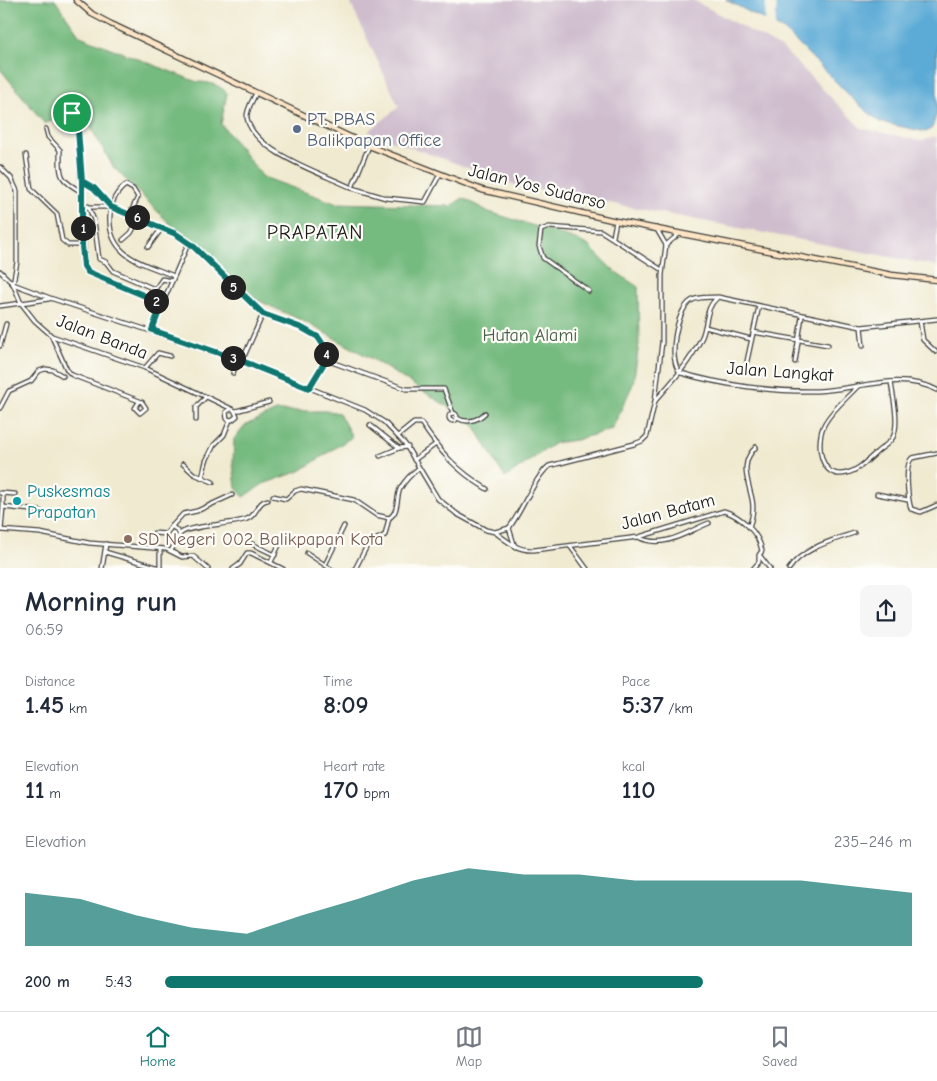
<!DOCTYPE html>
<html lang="en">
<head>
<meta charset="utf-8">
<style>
	body { margin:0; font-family:"Comic Neue",sans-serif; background:#f6f6f7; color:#1f2937; height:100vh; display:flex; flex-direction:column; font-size:19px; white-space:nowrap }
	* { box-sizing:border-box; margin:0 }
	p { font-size:16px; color:#747a83 }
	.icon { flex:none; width:28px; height:28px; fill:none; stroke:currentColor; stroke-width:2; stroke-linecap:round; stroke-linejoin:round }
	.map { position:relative; height:568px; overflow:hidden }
	.sheet { display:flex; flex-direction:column; background:#fff; flex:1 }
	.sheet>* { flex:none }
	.pin { position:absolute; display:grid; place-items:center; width:42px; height:42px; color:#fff; margin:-21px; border:2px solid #fff; border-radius:50%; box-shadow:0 1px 5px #0007 }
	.km { position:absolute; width:25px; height:25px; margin:-12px; border-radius:50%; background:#222; color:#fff; font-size:14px; line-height:25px; text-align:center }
	.round { display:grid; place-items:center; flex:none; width:52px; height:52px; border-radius:10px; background:#f6f6f7 }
	.overview { display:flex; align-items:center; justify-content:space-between; height:85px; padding:0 25px }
	h1 { font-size:28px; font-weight:700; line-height:38px }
	.stats { display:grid; grid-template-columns:repeat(3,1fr); gap:8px; height:85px; padding:5px 25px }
	.stats div { display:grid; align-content:center }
	.stats b { font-size:25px; font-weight:700 }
	.stats small { font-size:14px; font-weight:400 }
	.stats p { font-size:14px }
	.chart { height:140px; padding:10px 25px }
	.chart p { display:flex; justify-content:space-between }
	.chart svg { width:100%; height:90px; margin-top:5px; fill:#0f766e; opacity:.7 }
	ul { padding:0 25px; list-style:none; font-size:16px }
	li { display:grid; grid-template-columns:80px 60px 1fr; align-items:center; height:38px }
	li i { height:12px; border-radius:6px; background:#0f766e }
	.dock { display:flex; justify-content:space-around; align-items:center; height:70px; border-top:1px solid #e0e1e3; background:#fff; font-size:14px; color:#747a83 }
	.dock a { display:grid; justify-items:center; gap:2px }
	.dock .current { color:#0f766e }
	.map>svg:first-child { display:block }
</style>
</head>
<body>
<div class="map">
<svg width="937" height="569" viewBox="0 0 937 569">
	<rect width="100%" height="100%" fill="#fdfcf7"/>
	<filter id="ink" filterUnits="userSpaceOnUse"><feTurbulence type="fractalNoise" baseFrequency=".02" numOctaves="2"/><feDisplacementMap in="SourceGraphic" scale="10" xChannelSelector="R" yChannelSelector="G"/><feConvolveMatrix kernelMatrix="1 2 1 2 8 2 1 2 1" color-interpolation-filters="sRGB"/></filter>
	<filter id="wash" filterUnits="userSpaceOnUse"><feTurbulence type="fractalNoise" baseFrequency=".0096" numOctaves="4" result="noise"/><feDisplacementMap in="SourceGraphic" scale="20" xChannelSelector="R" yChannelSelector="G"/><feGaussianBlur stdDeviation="1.12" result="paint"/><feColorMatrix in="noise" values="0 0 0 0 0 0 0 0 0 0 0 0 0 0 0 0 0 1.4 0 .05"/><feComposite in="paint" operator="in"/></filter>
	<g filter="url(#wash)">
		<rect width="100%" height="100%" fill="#f0ead0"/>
		<path fill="#cfbdce" d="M349 0H693L783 49 861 128 921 141 937 136V266L516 185 368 132 399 107Z"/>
		<g fill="#74ba7e" stroke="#486b4d">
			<path d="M0 0H55L80 36 197 82C208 82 219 84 227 93L221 124 263 177 335 203 451 206 463 198 489 212 573 238 589 246 613 270 638 287 639 344 633 384 612 429 576 440 555 443 505 478 472 422 372 359 307 323 255 299 169 223 114 168 81 111H66L45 124 0 69Z"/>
			<path d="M276 411H329L339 413 352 437 300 471 263 484 244 497 236 488 233 463 234 439 246 425Z"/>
		</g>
		<path fill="#5caad6" stroke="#3c6379" d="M726 0H937V113L932 128 926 132 880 122 856 102 784 30Z"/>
		<path fill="#f0ead0" d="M766 0H777L775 29 765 24Z"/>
	</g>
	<g filter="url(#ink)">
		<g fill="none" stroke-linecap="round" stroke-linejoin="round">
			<g stroke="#3c3b37" stroke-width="5.5">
				<g id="minor">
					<path d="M256 93C253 100 246 110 247 118 253 152 324 174 352 188L369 146"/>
					<path d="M46 129 48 137 60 150C60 176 58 179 82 192"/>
					<path d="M78 130 67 129 64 126V119L67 115H76L81 121 78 130 85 269 90 274 162 303"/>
					<path d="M26 155 31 189 57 214 62 240 68 245H83"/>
					<path d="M0 167 11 178 17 191V262L13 284 21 303 35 321 52 336 145 368 234 410 237 416 232 420 227 419 226 412 231 409"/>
					<path d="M82 181 94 188 110 206"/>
					<path d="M352 188 386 198 425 202 440 174"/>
					<path d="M88 206 94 220 99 259 106 262 113 271 152 288H156L162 279 172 281"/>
					<path d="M83 207H111L176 234 192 245 263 314 242 361"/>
					<path d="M130 214 138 197 133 189 126 185C116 192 111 203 110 215 107 257 143 263 174 276"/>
					<path d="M656 228 666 245"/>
					<path d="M613 237 616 221"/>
					<path d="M123 240 131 233 139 219"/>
					<path d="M666 245 679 234"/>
					<path d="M148 247 162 228"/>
					<path d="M0 271 13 284 50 298 242 361 365 410 384 422 405 444 438 499 457 514 486 530 495 532 509 528"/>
					<path d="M589 291 543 258 539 246 541 230 549 227 601 231 662 270"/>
					<path d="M0 306 49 299"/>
					<path d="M263 314C286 325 328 325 326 360L309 388"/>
					<path d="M920 321 923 340 936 352"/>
					<path d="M705 327 751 339"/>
					<path d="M861 327 863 346"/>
					<path d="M151 330 189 242"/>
					<path d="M753 332 828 345"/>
					<path d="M52 337 67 370 72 375 142 402 146 408 140 413 135 408 139 402"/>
					<path d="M0 346 6 324"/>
					<path d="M326 360 406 389H444L453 413"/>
					<path d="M747 361 759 306"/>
					<path d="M795 362 802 316"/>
					<path d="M145 368 158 353 170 356"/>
					<path d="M233 373 238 360"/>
					<path d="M681 373C667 363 676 310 691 301 698 296 710 298 718 297L861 327 937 319"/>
					<path d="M681 373C721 385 774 392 817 391 857 390 899 371 937 390"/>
					<path d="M858 386C847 398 833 409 825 423 815 440 819 481 847 473 859 470 869 459 878 451 884 446 892 442 894 435 899 419 893 398 891 382"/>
					<path d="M655 401C673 381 690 362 702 337 708 323 705 308 717 298"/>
					<path d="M0 408 9 391 31 381 39 371 45 369 53 370 63 376"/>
					<path d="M236 411 269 402"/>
					<circle cx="453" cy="417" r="4"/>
					<path d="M457 418C467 424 478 420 485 413"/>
					<path d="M196 420V407L206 397"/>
					<path d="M370 425 399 448 408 447"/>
					<path d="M398 436 414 423H421C441 453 456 470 487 489"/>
					<path d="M937 453 912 458C904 465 908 499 911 509L921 512 937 505"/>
					<path d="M380 456 399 448"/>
					<path d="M414 460 436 444"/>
					<path d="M183 464 194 474 213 482"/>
					<path d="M202 478 206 461 214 445 224 435 230 420"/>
					<path d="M0 493 15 494"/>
					<path d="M877 494 908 500"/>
					<path d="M273 496 286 499 295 491 301 489 354 500 376 515 389 518"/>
					<path d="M3 507V493"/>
					<path d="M389 518C399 513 396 498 400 489 405 480 411 474 419 468"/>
					<path d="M749 527C752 519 754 508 752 499 748 480 739 463 756 447"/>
					<path d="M509 528C522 511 534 478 549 466L634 444 642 441 647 436 655 401 662 342V275L666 245"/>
					<path d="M509 528 515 547"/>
					<path d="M0 530 40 533 89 543 166 549 182 557 193 556 208 569"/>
					<path d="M1 530 3 507 40 511"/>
					<path d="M495 532C508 542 518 551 534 550L639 537 724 511C741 516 759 533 762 551L759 555V562L753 569"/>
					<path d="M154 533 166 534 172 526"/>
					<path d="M180 534 172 526 183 514 197 511 232 495"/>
					<path d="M640 538C664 549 686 532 709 523"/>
					<path d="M246 541 275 555"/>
					<path d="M570 546 587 569"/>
					<path d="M160 549V568"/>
					<path d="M171 551C174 546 176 538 180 534 188 525 231 525 247 519 257 516 257 501 268 500"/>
					<path d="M105 552 160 568"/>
					<path d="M307 553 331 569"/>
					<path d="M760 556 770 569"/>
					<path d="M271 562 279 545"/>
					<path d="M325 565 344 526"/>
					<path d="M102 569 106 544"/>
					<path d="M233 569 240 564 247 553H251L283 569"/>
					<path d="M355 569 368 544 385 535 389 518"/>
					<path d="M789 569C803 548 831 541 854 533"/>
				</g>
			</g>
			<g stroke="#3c3b37" stroke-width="7">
				<path id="secondary" d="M76 0 92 14 111 24 369 146 482 190 616 221 892 275 937 280"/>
			</g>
			<use href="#minor" stroke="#fff" stroke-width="3"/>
			<use href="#secondary" stroke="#fde5c5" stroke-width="4.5"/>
		</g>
	</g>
	<g fill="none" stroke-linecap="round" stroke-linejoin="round" filter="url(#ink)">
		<g stroke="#fff" stroke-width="10">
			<path id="route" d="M72 113 76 115 81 122 78 130 82 181V246L84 266 88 272 162 303 152 330 242 361 309 388 326 360V349L318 337 302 328 263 314 192 245 176 234 111 207 94 188 82 181 78 130 67 129 64 126V119L72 113"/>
		</g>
		<use href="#route" stroke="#0f766e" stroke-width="6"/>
	</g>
	<circle fill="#5c6f8a" stroke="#fdfcf7" stroke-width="2" cx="297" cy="129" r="5"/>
	<circle fill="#0f9aa8" stroke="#fdfcf7" stroke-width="2" cx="17" cy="501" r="5"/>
	<circle fill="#8d6e63" stroke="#fdfcf7" stroke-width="2" cx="128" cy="539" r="5"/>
	<g text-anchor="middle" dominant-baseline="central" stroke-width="4.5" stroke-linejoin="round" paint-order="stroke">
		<g font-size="18" fill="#4e5e75" stroke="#fdfcf7" text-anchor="start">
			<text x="307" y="119">PT. PBAS<tspan x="307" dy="21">Balikpapan Office</tspan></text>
		</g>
		<g font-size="18" fill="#1c1c1c" stroke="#fdfcf7">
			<text transform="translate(537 187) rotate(14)">Jalan Yos Sudarso</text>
			<text transform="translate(102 337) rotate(21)">Jalan Banda</text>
			<text transform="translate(780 372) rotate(4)">Jalan Langkat</text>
			<text transform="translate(668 512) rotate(-15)">Jalan Batam</text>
		</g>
		<g font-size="18" fill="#455e46" stroke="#fdfcf7">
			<text x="530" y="335">Hutan Alami</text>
		</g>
		<g font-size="18" fill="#0d838f" stroke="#fdfcf7" text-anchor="start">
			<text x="27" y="491">Puskesmas<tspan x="27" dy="21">Prapatan</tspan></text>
		</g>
		<g font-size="18" fill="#785e54" stroke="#fdfcf7" text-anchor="start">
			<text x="138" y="539">SD Negeri 002 Balikpapan Kota</text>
		</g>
		<g font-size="20" letter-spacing="1" fill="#1c1c1c" stroke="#fdfcf7">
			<text x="315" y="232">PRAPATAN</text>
		</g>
	</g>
</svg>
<div class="pin" style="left:72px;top:113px;background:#1e9e55"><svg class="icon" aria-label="arrive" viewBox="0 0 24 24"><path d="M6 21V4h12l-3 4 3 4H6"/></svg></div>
<b class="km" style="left:83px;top:228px">1</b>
<b class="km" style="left:156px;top:301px">2</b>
<b class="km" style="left:233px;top:358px">3</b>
<b class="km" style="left:326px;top:354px">4</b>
<b class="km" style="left:233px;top:287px">5</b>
<b class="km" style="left:137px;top:217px">6</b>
</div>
<section class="sheet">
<div class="overview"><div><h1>Morning run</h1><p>06:59</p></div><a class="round"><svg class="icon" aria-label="share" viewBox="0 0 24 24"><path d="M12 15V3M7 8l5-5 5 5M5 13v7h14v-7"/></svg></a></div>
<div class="stats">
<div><p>Distance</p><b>1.45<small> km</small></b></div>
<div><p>Time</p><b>8:09</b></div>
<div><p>Pace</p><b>5:37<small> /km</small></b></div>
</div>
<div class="stats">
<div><p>Elevation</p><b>11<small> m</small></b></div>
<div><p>Heart rate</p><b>170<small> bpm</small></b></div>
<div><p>kcal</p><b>110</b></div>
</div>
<div class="chart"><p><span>Elevation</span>235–246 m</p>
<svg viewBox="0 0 160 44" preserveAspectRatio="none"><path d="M0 44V18L10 21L20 29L30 35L40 38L50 29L60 21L70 12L80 6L90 9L100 9L110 12L120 12L130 12L140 12L150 15L160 18V44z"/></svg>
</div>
<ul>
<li><b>200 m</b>5:43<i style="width:72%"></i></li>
</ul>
</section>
<nav class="dock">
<a class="current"><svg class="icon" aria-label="home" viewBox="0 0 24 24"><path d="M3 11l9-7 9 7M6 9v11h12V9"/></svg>Home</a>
<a><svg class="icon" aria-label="map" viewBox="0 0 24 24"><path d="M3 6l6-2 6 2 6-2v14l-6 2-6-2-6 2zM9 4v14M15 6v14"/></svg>Map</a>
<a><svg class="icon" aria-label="saved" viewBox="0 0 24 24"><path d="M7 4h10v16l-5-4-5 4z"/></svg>Saved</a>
</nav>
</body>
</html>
